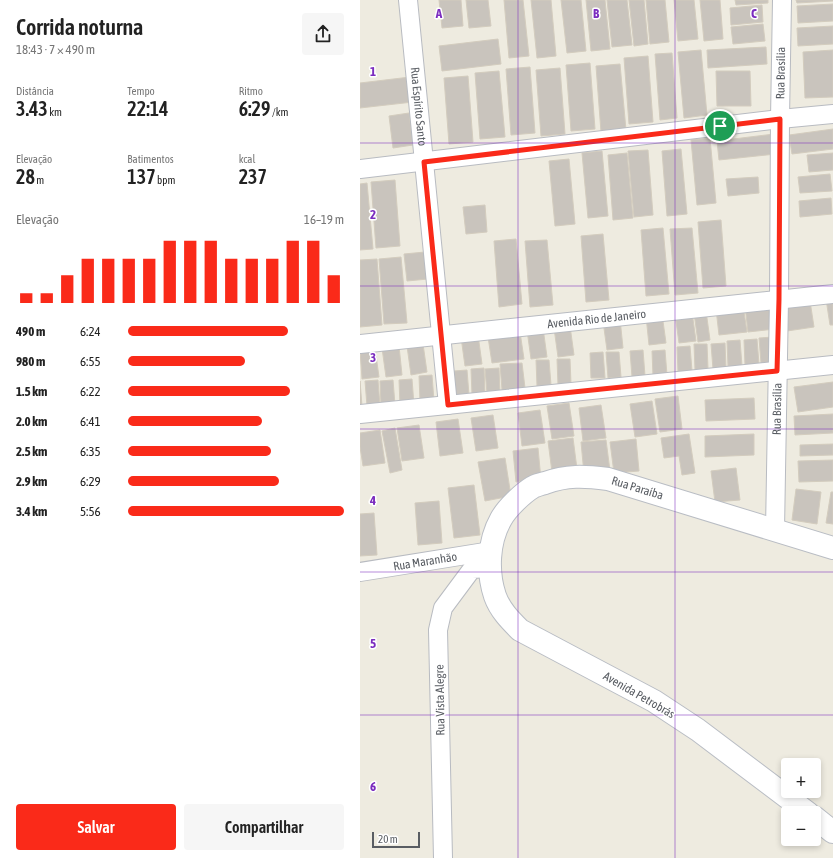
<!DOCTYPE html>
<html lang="pt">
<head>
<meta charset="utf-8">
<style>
	body { margin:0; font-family:"Asap Condensed",sans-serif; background:#f6f6f6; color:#222; height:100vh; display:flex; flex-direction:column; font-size:15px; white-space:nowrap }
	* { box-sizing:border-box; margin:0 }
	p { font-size:13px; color:#767676 }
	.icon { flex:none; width:22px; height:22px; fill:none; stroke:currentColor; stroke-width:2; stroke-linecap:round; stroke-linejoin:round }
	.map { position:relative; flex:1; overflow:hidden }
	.details { display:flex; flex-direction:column; background:#fff; width:360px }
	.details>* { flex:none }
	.fabs { position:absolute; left:421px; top:758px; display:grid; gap:8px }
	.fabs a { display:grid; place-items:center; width:40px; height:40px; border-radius:4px; background:#fff; box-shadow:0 2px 6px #0003; font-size:20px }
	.scale { position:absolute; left:12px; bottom:10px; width:48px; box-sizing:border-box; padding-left:4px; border:2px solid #595d63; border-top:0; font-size:11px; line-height:14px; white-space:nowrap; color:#595d63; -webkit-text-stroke:3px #fff; paint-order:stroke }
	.pin { position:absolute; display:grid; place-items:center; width:34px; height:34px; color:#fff; margin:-17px; border:2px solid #fff; border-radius:50%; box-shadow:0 1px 4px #0007 }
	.round { display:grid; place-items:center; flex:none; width:42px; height:42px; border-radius:4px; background:#f6f6f6 }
	.summary { display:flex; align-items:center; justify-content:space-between; height:68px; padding:0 16px }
	h1 { font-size:22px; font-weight:600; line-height:30px }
	.metrics { display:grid; grid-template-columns:repeat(3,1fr); gap:6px; height:68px; padding:4px 16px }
	.metrics div { display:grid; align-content:center }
	.metrics b { font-size:20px; font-weight:600 }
	.metrics small { font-size:11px; font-weight:400 }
	.metrics p { font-size:11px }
	.chart { height:112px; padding:8px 16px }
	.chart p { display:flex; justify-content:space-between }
	.chart svg { width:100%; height:72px; margin-top:4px; stroke:#fa2a19; stroke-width:6 }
	.primary-button { display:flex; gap:8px; margin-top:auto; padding:8px 16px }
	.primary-button a { flex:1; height:46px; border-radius:4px; background:#fa2a19; color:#fff; font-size:16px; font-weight:600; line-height:46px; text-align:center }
	.primary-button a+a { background:#f6f6f6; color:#222 }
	ul { padding:0 16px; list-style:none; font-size:13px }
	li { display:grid; grid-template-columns:64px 48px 1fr; align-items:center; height:30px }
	li i { height:10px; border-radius:5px; background:#fa2a19 }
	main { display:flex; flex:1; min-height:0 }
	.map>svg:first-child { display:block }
</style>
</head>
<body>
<main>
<section class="details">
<div class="summary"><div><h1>Corrida noturna</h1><p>18:43 · 7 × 490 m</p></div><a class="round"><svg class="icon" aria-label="share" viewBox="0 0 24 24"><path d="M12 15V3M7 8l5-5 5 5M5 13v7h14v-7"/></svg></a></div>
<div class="metrics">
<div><p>Distância</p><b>3.43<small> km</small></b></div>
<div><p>Tempo</p><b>22:14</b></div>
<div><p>Ritmo</p><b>6:29<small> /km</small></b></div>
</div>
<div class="metrics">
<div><p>Elevação</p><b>28<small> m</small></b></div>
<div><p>Batimentos</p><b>137<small> bpm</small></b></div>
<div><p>kcal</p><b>237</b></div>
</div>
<div class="chart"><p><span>Elevação</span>16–19 m</p>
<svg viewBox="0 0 160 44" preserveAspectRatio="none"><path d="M5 44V38M15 44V38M25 44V27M35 44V17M45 44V17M55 44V17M65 44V17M75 44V6M85 44V6M95 44V6M105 44V17M115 44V17M125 44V17M135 44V6M145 44V6M155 44V27"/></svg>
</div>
<ul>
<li><b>490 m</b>6:24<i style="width:74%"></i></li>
<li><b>980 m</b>6:55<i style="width:54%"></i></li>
<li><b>1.5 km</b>6:22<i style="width:75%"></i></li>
<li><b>2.0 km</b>6:41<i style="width:62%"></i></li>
<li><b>2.5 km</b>6:35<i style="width:66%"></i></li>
<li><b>2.9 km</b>6:29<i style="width:70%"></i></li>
<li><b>3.4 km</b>5:56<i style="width:100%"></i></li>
</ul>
<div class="primary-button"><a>Salvar</a><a>Compartilhar</a></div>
</section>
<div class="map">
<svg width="473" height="858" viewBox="0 0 473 858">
	<rect width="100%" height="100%" fill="#eeebe0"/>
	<g fill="#c9c4bd" stroke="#d3ccbe">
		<path d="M79 0H101L103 26 82 28Z"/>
		<path d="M106 0H128L131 26 109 28Z"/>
		<path d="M144 0H163L169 56 149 58Z"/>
		<path d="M171 0H191L196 56 177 58Z"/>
		<path d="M201 0H221L226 51 207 53Z"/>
		<path d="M226 0H245L250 49 231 51Z"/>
		<path d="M247 0H267L272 45 252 47Z"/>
		<path d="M269 0H284L288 44 274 46Z"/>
		<path d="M286 0H305L309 42 290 44Z"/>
		<path d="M314 0H334L338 39 318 41Z"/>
		<path d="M340 0H360L363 39 344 41Z"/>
		<path d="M375 0H408V3L376 5Z"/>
		<path d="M436 0H473V1L437 3Z"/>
		<path d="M473 4V21L438 23 437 6Z"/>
		<path d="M402 5 403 22 371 25 370 8Z"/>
		<path d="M403 24 405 41 373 44 371 27Z"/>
		<path d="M473 26V44L438 46 437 28Z"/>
		<path d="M138 39 141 64 82 71 79 46Z"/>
		<path d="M406 47 407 64 348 68 347 50Z"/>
		<path d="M341 50 347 115 324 118 318 52Z"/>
		<path d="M473 50V97L445 98 443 52Z"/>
		<path d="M312 53 317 118 300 120 295 54Z"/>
		<path d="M288 56 293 122 269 124 264 58Z"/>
		<path d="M230 63 235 129 211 131 206 65Z"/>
		<path d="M260 64 266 130 241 132 236 66Z"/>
		<path d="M170 67 175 133 151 135 146 69Z"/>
		<path d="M200 68 205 134 181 136 176 70Z"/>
		<path d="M139 71 145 137 120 139 115 73Z"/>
		<path d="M356 71H390L391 106H357Z"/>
		<path d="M108 76 113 142 89 144 84 78Z"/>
		<path d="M50 77 53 102 0 108V83Z"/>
		<path d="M49 113 53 145 33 148 29 116Z"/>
		<path d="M473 129V149L432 154 429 135Z"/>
		<path d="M414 134 416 154 359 160 357 141Z"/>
		<path d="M350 138 356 203 337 205 331 140Z"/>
		<path d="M321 149 327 214 307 216 302 151Z"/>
		<path d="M288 150 293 215 274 217 268 151Z"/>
		<path d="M242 151 248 216 228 218 222 153Z"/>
		<path d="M267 153 273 218 253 220 248 155Z"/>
		<path d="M473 153V170L449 172 447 155Z"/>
		<path d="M209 159 215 224 195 226 189 161Z"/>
		<path d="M470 174 472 191 440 193 438 177Z"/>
		<path d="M398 177 399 193 368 196 366 179Z"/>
		<path d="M35 180 40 246 16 248 11 182Z"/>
		<path d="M7 183 13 249 0 250V184Z"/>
		<path d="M471 198 472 214 440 217 439 201Z"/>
		<path d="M125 205 127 232 106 234 103 207Z"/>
		<path d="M361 220 366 286 343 288 338 222Z"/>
		<path d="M303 228 309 294 286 296 281 230Z"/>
		<path d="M332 228 338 293 315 295 310 229Z"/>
		<path d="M243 234 249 300 226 302 221 236Z"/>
		<path d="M156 239 162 304 139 307 134 241Z"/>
		<path d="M187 240 193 305 170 307 165 241Z"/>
		<path d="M65 252 68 279 47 281 44 254Z"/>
		<path d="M41 257 47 323 24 324 19 259Z"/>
		<path d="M17 259 22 325 0 327V260Z"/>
		<path d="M473 298V325H470L466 299Z"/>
		<path d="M450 301 454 327 427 331 423 305Z"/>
		<path d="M412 302 415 329 388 332 385 306Z"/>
		<path d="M383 305 387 332 359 335 356 309Z"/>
		<path d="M346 311 350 340 338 342 334 313Z"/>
		<path d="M332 312 336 341 319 343 315 314Z"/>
		<path d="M302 314 306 343 289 345 286 316Z"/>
		<path d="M260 319 263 348 247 350 243 321Z"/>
		<path d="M210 326 214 355 198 357 194 328Z"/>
		<path d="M183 328 187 357 171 359 167 330Z"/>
		<path d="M160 332 164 359 132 363 128 337Z"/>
		<path d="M118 335 122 364 105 366 101 337Z"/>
		<path d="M413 337 414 362 401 363 399 338Z"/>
		<path d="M397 339 399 364 385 365 384 340Z"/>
		<path d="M380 340 382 366H368L367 341Z"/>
		<path d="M365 343 366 368 353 369 351 344Z"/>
		<path d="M63 344 67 372 51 375 47 346Z"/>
		<path d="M334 344H347L348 369 335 370Z"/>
		<path d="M39 346 42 375 26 377 22 348Z"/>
		<path d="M330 346 332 371 318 372 317 347Z"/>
		<path d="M15 348 19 377 2 379 0 350Z"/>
		<path d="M283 350 285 376 272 377 270 351Z"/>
		<path d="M305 350 307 375 293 376 292 351Z"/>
		<path d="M243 352 245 378H231L230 353Z"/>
		<path d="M246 352H259L261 377 248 378Z"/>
		<path d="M197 359H210L211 384 198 385Z"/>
		<path d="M176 360H189L191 385 177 386Z"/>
		<path d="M162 363 165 388 142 390 140 364Z"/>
		<path d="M124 368 125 394 112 395 111 369Z"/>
		<path d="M139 368 140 393 127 394 125 369Z"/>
		<path d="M107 370 109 395 96 396 94 371Z"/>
		<path d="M72 375 74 401H60L59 376Z"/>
		<path d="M52 379 54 405H40L39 380Z"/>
		<path d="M18 380 20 406H7L5 381Z"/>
		<path d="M33 380 35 405 21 406 20 381Z"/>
		<path d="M0 381 2 406H0Z"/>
		<path d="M473 382V407L438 412 434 387Z"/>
		<path d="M318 396 322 429 300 432 295 399Z"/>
		<path d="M394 398 395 419 346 421 345 400Z"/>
		<path d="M292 401 297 434 275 437 270 404Z"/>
		<path d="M209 403 214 436 192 439 187 406Z"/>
		<path d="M241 405 246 438 223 441 219 408Z"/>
		<path d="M180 410 185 443 162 446 158 413Z"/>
		<path d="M473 414V433L435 435 434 416Z"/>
		<path d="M133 415 138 448 116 451 111 418Z"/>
		<path d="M98 419 103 453 80 456 76 422Z"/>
		<path d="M59 425 64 458 42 461 37 428Z"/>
		<path d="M35 428 42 470 30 473 22 431Z"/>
		<path d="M20 430 25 463 3 466 0 447V433Z"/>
		<path d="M329 434 335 473 322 475 319 456 304 458 301 438Z"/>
		<path d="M394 434V455L345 457V436Z"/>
		<path d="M213 438 217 469 192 472 188 441Z"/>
		<path d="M276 439 279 471 254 473 250 442Z"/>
		<path d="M246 440 250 471 224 474 221 442Z"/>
		<path d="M473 444V455L440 456V445Z"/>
		<path d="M178 448 181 480 156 482 153 451Z"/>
		<path d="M145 458 151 496 125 501 118 462Z"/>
		<path d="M473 460V481L439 482 438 461Z"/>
		<path d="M376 468 380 500 355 502 351 471Z"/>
		<path d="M114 485 120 535 94 538 88 488Z"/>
		<path d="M436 489 461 492 457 524 432 520Z"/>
		<path d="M471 492H473V524L466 523Z"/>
		<path d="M79 501 82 543 58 545 55 503Z"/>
		<path d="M14 513 17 555 0 556V514Z"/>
	</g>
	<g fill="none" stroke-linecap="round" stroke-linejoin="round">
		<g stroke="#b8bbc1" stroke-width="20">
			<g id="minor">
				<path id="s1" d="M48 0 88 405"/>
				<path d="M0 169 420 119 473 114"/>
				<path id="s2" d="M0 344 473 294"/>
				<path d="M0 414 473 365"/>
				<path id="s3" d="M415 530 419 299 420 119 422 0"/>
				<path id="s4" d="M0 572 131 551"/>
				<path d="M83 858 78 630 83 608 112 569 129 568"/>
			</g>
		</g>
		<g stroke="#b9bdc4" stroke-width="24">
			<g id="secondary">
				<path id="s5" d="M448 813 338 730 294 701 160 630C150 620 140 610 135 596 127 572 128 542 141 519 147 508 163 493 173 487 177 485 181 484 185 483 207 475 224 476 248 479L473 548"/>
				<path d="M454 817 473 832"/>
			</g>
		</g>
		<use href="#minor" stroke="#fff" stroke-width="18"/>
		<use href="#secondary" stroke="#fff" stroke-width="22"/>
	</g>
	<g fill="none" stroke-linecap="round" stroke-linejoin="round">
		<g stroke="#fff" stroke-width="8">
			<path id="route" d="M420 119 419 299 417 371 88 405 64 162Z"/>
		</g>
		<use href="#route" stroke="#fa2a19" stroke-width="5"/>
	</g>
	<path fill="none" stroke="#7b2cbf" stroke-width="1" stroke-opacity="0.55" d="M158 0V858M315 0V858M0 143H473M0 286H473M0 429H473M0 572H473M0 715H473"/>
	<g text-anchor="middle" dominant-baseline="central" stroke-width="3" stroke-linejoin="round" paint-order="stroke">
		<g font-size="12" fill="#595d63" stroke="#fff">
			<text stroke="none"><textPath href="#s3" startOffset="457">Rua Brasília</textPath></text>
			<text stroke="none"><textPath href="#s1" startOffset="107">Rua Espírito Santo</textPath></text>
			<text stroke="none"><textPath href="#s2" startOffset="238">Avenida Rio de Janeiro</textPath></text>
			<text stroke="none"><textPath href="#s3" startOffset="121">Rua Brasília</textPath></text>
			<text stroke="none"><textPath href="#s5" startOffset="617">Rua Paraíba</textPath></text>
			<text stroke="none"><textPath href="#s4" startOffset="66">Rua Maranhão</textPath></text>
			<text transform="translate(279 695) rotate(30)">Avenida Petrobrás</text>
			<text transform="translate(80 700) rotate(-91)">Rua Vista Alegre</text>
		</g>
	</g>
	<g font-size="13" text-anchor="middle" font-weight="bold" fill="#7b2cbf" stroke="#fff" stroke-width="3" stroke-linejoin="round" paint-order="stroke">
		<text x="79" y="18">A</text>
		<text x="236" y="18">B</text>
		<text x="394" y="18">C</text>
		<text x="13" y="76">1</text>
		<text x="13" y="219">2</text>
		<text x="13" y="362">3</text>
		<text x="13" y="505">4</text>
		<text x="13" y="648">5</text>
		<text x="13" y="791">6</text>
	</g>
</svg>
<div class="fabs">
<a>+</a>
<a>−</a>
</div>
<div class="scale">20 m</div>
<div class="pin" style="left:360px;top:126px;background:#1e9e55"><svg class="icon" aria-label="arrive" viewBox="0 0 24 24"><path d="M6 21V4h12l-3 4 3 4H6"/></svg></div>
</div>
</main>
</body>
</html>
